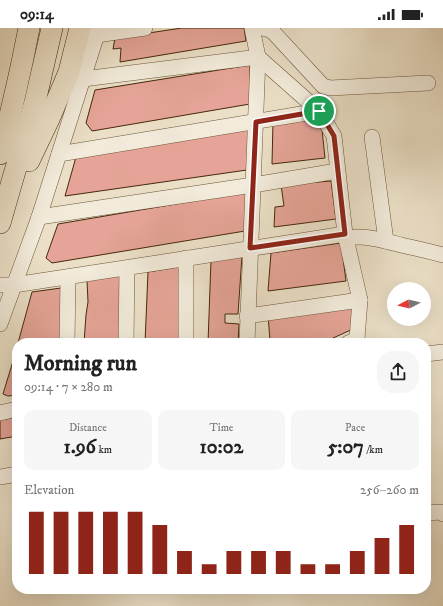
<!DOCTYPE html>
<html lang="en">
<head>
<meta charset="utf-8">
<style>
	body { margin:0; font-family:"IM FELL DW Pica",serif; background:#f6f6f6; color:#222; height:100vh; display:flex; flex-direction:column; font-size:15px; white-space:nowrap }
	* { box-sizing:border-box; margin:0 }
	p { font-size:13px; color:#767676 }
	.icon { flex:none; width:22px; height:22px; fill:none; stroke:currentColor; stroke-width:2; stroke-linecap:round; stroke-linejoin:round }
	.map { position:relative; flex:1; overflow:hidden }
	.drawer { position:absolute; left:12px; top:310px; width:419px; height:256px; display:flex; flex-direction:column; background:#fff; border-radius:16px; box-shadow:0 4px 16px #0002 }
	.drawer>* { flex:none }
	.needle { width:26px; rotate:263deg }
	.fabs { position:absolute; left:387px; top:254px; display:grid; gap:8px }
	.fabs a { display:grid; place-items:center; width:44px; height:44px; border-radius:50%; background:#fff; box-shadow:0 4px 16px #0002; font-size:20px }
	.pin { position:absolute; display:grid; place-items:center; width:34px; height:34px; color:#fff; margin:-17px; border:2px solid #fff; border-radius:50%; box-shadow:0 1px 4px #0007 }
	.round { display:grid; place-items:center; flex:none; width:42px; height:42px; border-radius:16px; background:#f6f6f6 }
	.summary { display:flex; align-items:center; justify-content:space-between; height:68px; padding:0 12px }
	h1 { font-size:22px; font-weight:700; line-height:30px }
	.figures { display:grid; grid-template-columns:repeat(3,1fr); gap:6px; height:68px; padding:4px 12px }
	.figures div { display:grid; align-content:center; border-radius:10px; background:#f6f6f6; text-align:center }
	.figures b { font-size:20px; font-weight:700 }
	.figures small { font-size:11px; font-weight:400 }
	.figures p { font-size:11px }
	.chart { height:112px; padding:8px 12px }
	.chart p { display:flex; justify-content:space-between }
	.chart svg { width:100%; height:72px; margin-top:4px; stroke:#8f2418; stroke-width:6 }
	.status { display:flex; justify-content:space-between; align-items:center; height:28px; padding:0 20px; background:#fff; direction:ltr }
	.status svg { height:11px; fill:currentColor }
	.map>svg:first-child { display:block }
</style>
</head>
<body>
<div class="status"><b>09:14</b><svg viewBox="0 0 49 12"><path d="M0 12V9h3v3zM5 12V6h3v6zM10 12V3h3v9zM15 12V0h3v12zM26 1h20v11H26zM47 4h2v5h-2z"/></svg></div>
<div class="map">
<svg width="443" height="578" viewBox="0 0 443 578">
	<rect width="100%" height="100%" fill="#ebe0c7"/>
	<filter id="stains"><feTurbulence type="fractalNoise" baseFrequency=".005" numOctaves="4"/><feColorMatrix values="0 0 0 0 .2 0 0 0 0 .09 0 0 0 0 .02 0 0 0 .5 -.17"/></filter>
	<radialGradient id="worn" r=".72"><stop offset=".6" stop-color="#630" stop-opacity="0"/><stop offset="1" stop-color="#630" stop-opacity=".3"/></radialGradient>
	<g fill="#e5a497" stroke="#45280b">
		<path d="M182 0H244L246 13 120 34 121 20 113 21 115 10Z"/>
		<path d="M250 37V76L92 103 86 95 95 62Z"/>
		<path d="M314 89 321 92 325 130 272 136 273 94Z"/>
		<path d="M250 101 247 142 65 168 76 129Z"/>
		<path d="M331 153 336 191 274 199 275 179 284 178 281 157Z"/>
		<path d="M246 164 245 203 52 235 46 230 58 196Z"/>
		<path d="M341 215 346 253 268 263 271 225Z"/>
		<path d="M242 228 238 286H225V295L239 296 238 315H208L211 232Z"/>
		<path d="M183 238 182 315H145L148 244Z"/>
		<path d="M123 245 122 315H84L86 287 88 274 87 252Z"/>
		<path d="M61 260 62 315H18L32 264Z"/>
		<path d="M354 277 353 301 322 315H273L270 312 268 288Z"/>
		<path d="M17 320V367L8 368 3 366Z"/>
		<path d="M17 389V408L0 411V392Z"/>
	</g>
	<g fill="none" stroke-linecap="round" stroke-linejoin="round">
		<g stroke="#6e563a" stroke-width="16">
			<g id="minor">
				<path d="M263 0 270 2 274 5 323 58 330 60 428 55"/>
				<path d="M89 8 145 0"/>
				<path d="M83 51 258 29 319 83 334 108 345 206 360 272 357 311 348 315"/>
				<path d="M372 109 386 213"/>
				<path d="M59 126 319 83"/>
				<path d="M39 189 253 157 337 143"/>
				<path d="M346 210C365 207 382 212 401 217 415 220 429 223 443 227"/>
				<path d="M186 230V315"/>
				<path d="M0 257H14L345 206"/>
				<path d="M247 288 360 272"/>
				<path d="M0 296 39 189 99 0"/>
				<path d="M67 315 68 249"/>
				<path d="M126 315 127 240"/>
				<path d="M247 315 258 29 252 0"/>
				<path d="M426 326 443 324"/>
				<path d="M0 385 17 381"/>
				<path d="M0 449 17 446"/>
				<path d="M426 485 441 484 443 486"/>
			</g>
		</g>
		<g stroke="#45280b" stroke-width="22">
			<g id="highway">
				<path d="M0 126C11 85 21 42 29 0"/>
				<path d="M29 133 49 91 69 44 80 0"/>
				<path d="M0 195 35 74 52 0"/>
			</g>
		</g>
		<use href="#minor" stroke="#f2ebdb" stroke-width="15"/>
		<use href="#highway" stroke="#ebe0c7" stroke-width="21"/>
	</g>
	<g fill="none" stroke-linecap="round" stroke-linejoin="round">
		<g stroke="#fff" stroke-width="8">
			<path id="route" d="M319 83 334 108 345 206 250 220 256 94Z"/>
		</g>
		<use href="#route" stroke="#8f2418" stroke-width="5"/>
	</g>
	<rect width="100%" height="100%" filter="url(#stains)"/>
	<rect width="100%" height="100%" fill="url(#worn)"/>
</svg>
<div class="fabs">
<a><svg class="needle" viewBox="-14 -14 28 28"><path d="M0-13l5 13h-10z" fill="#e53935"/><path d="M0 13l5-13h-10z" fill="#767676"/></svg></a>
</div>
<div class="pin" style="left:319px;top:83px;background:#1e9e55"><svg class="icon" aria-label="arrive" viewBox="0 0 24 24"><path d="M6 21V4h12l-3 4 3 4H6"/></svg></div>
<section class="drawer">
<div class="summary"><div><h1>Morning run</h1><p>09:14 · 7 × 280 m</p></div><a class="round"><svg class="icon" aria-label="share" viewBox="0 0 24 24"><path d="M12 15V3M7 8l5-5 5 5M5 13v7h14v-7"/></svg></a></div>
<div class="figures">
<div><p>Distance</p><b>1.96<small> km</small></b></div>
<div><p>Time</p><b>10:02</b></div>
<div><p>Pace</p><b>5:07<small> /km</small></b></div>
</div>
<div class="chart"><p><span>Elevation</span>256–260 m</p>
<svg viewBox="0 0 160 44" preserveAspectRatio="none"><path d="M5 44V6M15 44V6M25 44V6M35 44V6M45 44V6M55 44V14M65 44V30M75 44V38M85 44V30M95 44V30M105 44V30M115 44V38M125 44V38M135 44V30M145 44V22M155 44V14"/></svg>
</div>
</section>
</div>
</body>
</html>
